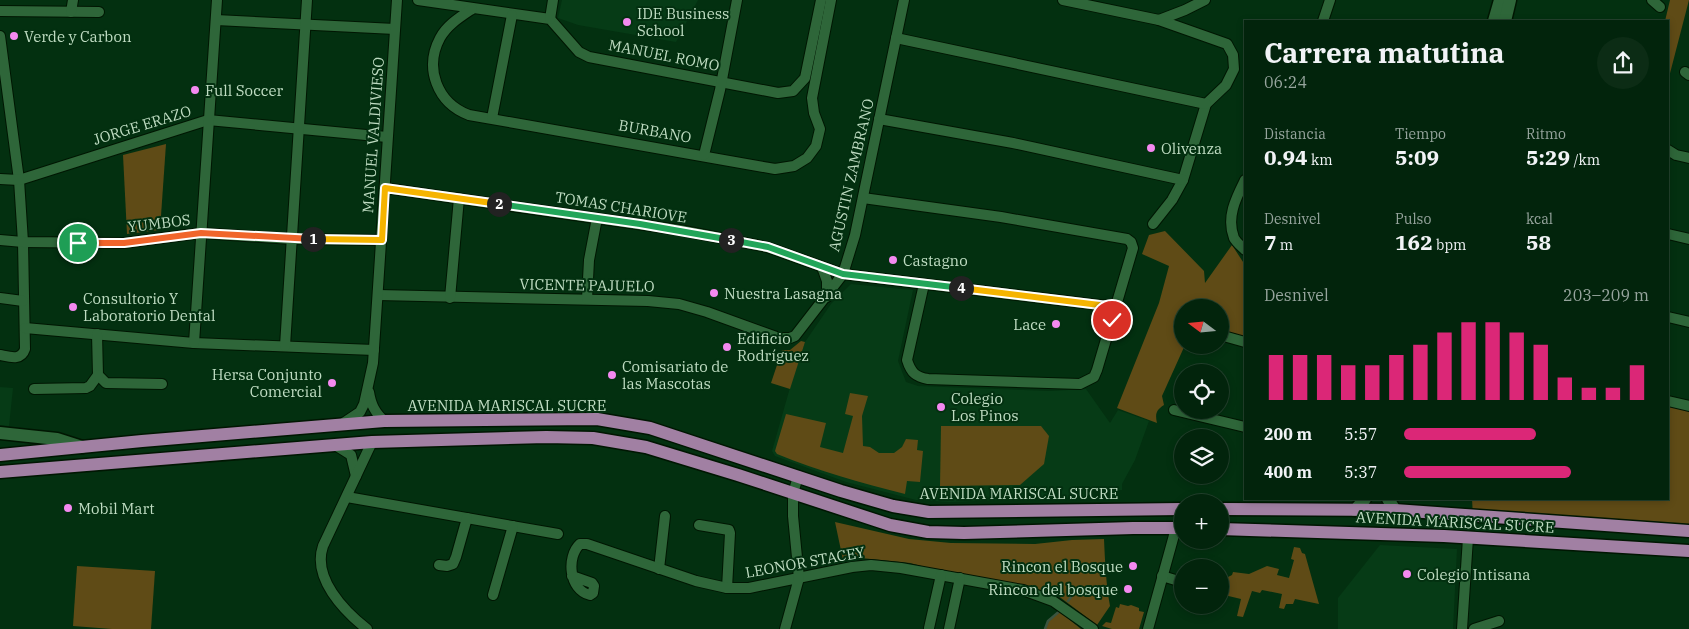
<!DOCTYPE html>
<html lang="es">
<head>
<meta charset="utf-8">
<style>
	body { margin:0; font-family:"IBM Plex Serif",serif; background:#0c2c15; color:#f1f3f6; height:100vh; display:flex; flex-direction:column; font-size:19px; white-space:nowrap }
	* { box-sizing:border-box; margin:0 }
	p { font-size:16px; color:#96a49d }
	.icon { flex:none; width:28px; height:28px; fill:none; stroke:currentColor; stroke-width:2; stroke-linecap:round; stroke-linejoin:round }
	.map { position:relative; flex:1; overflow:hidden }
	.side { position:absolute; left:1244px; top:20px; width:425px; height:480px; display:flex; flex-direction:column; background:#02240c; border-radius:0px; box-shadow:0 2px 8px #0003,0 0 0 1px #23412d }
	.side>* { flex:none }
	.needle { width:32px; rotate:286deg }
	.buttons { position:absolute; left:1174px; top:299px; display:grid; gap:10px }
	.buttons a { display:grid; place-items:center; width:55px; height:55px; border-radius:50%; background:#02240c; box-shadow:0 2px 8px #0003,0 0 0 1px #23412d; font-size:25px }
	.pin { position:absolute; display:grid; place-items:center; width:42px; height:42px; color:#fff; margin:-21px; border:2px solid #fff; border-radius:50%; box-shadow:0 1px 5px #0007 }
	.km { position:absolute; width:25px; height:25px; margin:-12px; border-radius:50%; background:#222; color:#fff; font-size:14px; line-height:25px; text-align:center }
	.round { display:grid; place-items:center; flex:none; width:52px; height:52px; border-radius:26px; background:#0c2c15 }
	.summary { display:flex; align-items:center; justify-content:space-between; height:85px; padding:0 20px }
	h1 { font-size:28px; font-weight:800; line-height:38px }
	.metrics { display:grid; grid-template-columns:repeat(3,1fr); gap:8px; height:85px; padding:5px 20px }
	.metrics div { display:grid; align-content:center }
	.metrics b { font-size:21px; font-weight:800 }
	.metrics small { font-size:14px; font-weight:400 }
	.metrics p { font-size:14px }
	.chart { height:140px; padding:10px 20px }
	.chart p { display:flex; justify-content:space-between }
	.chart svg { width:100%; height:90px; margin-top:5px; stroke:#db2777; stroke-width:6 }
	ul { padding:0 20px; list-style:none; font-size:16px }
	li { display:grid; grid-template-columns:80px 60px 1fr; align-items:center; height:38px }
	li i { height:12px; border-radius:6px; background:#db2777 }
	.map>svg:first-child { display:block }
</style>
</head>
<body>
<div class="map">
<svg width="1689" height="629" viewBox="0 0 1689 629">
	<rect width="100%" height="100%" fill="#033010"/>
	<g fill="#063b16">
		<path d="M562 0H698L676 42 578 25 558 18Z"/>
		<path d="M851 284 913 290 898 361 906 382 918 386 1050 391 1086 389 1110 423 1118 410 1149 421 1135 460 1122 484V490H1089L1086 497 950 502 916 500 846 482 775 456 772 451 793 377 805 342 831 304Z"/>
		<path d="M0 387 13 388 9 426 0 425Z"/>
		<path d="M1380 545 1457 549 1453 629H1338V598Z"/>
	</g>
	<g fill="#5f4b16">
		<path d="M1670 0H1689L1668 81V21H1665Z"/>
		<path d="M166 144 160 230 127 234 123 155Z"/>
		<path d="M1165 231 1204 271 1205 283 1232 245 1245 265V337L1220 331V308H1182V345H1185L1162 396 1164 405C1156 410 1155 414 1157 423L1117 408 1159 303 1169 266 1142 254 1149 235Z"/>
		<path d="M801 341 805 342 790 389 771 383 782 350H790Z"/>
		<path d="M850 393 868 396 862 416 863 446 870 447 879 453H894L902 447 906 439 918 440 917 450 923 451 920 482 907 481 905 494C861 483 819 471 777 454L775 451 786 414 826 423 820 447 843 453 853 416 845 414Z"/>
		<path d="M1668 401 1689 406V530L1473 516 1472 499H1668Z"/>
		<path d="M941 426H1041L1049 436 1044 464 1020 485 940 486Z"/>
		<path d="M835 522 909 539 951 543 1035 544 1072 540 1104 539C1105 561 1106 584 1110 606L1097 625 1049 589 1050 600 910 563 861 558 843 560Z"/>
		<path d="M1294 547 1300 548 1302 553 1305 554 1319 604 1295 599 1293 604H1286L1284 609 1279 608 1282 594 1262 590 1260 593 1252 591 1243 617 1237 616 1241 599 1220 594V581L1232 575 1233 572 1249 574 1267 566 1279 569 1277 575 1289 578 1294 560 1291 559Z"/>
		<path d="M77 566 155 571 151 629H112L73 626Z"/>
		<path d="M1120 604 1128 606 1131 605 1139 608V611L1144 612 1139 629H1112L1102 626 1106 622 1111 623 1116 607 1119 608Z"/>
		<path d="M1060 612 1081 629H1045L1048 621Z"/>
	</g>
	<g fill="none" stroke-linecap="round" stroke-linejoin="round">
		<g stroke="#3b543f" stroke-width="2.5">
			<path d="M1068 601 1074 593"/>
			<path d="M1045 629 1048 621 1061 610"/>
		</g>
		<g stroke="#001602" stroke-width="12">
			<g id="street">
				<path d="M418 0 550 19 579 52 589 57 778 93 793 91 805 78 821 0"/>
				<path d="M1063 0 1159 20 1227 44 1233 55 1234 69 1226 85 1206 104 1183 180 1172 200 1153 224"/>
				<path d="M1652 0 1660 7"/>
				<path d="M472 9C460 17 447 25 440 38 424 68 437 103 469 115L775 169 794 166 807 158 816 146 820 129 814 113 812 98 831 0"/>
				<path d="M0 11 99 12"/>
				<path d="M71 12 73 0"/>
				<path d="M550 19 553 0"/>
				<path d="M216 20 395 29"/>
				<path d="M1159 20 1185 10 1205 0"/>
				<path d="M1323 21 1330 0"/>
				<path d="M0 36 19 180 23 242 25 349C21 361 10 357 0 355"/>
				<path d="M896 38 1206 104"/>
				<path d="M1685 72 1689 75"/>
				<path d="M492 118 512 15"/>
				<path d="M879 119 1013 143 1183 180"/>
				<path d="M1668 150 1676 155 1689 158"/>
				<path d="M704 155 720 90 737 0"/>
				<path d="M0 179 19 180 208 120 387 137"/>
				<path d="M1245 180C1236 198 1226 217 1234 238 1236 242 1242 247 1245 250"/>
				<path d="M385 188 679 230 767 247 843 274 1116 307"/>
				<path d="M863 198 1001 217 1127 239 1131 242 1133 248 1097 370 1094 377 1080 384 928 379C916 377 911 373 907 360L924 284"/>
				<path d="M1668 234 1689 239"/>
				<path d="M0 240 23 242 124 243 201 233 292 239 381 240"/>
				<path d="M822 267 827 281V297"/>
				<path d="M378 295 648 301 679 304 707 312 779 338H790L795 336 843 274 855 235 904 0"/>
				<path d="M0 298 23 301"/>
				<path d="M450 298 459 198"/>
				<path d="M587 299 589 260 597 218"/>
				<path d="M1668 317 1689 322"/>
				<path d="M25 328 194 343 374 350"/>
				<path d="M97 334 98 375 106 383 162 384"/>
				<path d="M1220 335 1245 342"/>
				<path d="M194 343 217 0"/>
				<path d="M285 346 307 0"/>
				<path d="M34 389 86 388 90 386 98 375"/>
				<path d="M369 392C371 405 375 412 384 421"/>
				<path d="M1668 401 1689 406"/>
				<path d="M1174 410 1245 427"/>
				<path d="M342 424 360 412 364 404 373 363 397 0"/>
				<path d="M335 445 351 455 356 476"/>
				<path d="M347 497 558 534"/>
				<path d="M699 525 729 530 730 533 727 588"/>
				<path d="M439 565 447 566 453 564 456 557 467 518"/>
				<path d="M659 569 665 516"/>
				<path d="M572 576 592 583 594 586 593 593 590 595C569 590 566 557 580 544H587L696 581 727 588H749L852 567 871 565 901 568 1023 590 1053 601 1093 629"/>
				<path d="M1162 576 1182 582"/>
				<path d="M493 595 513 526"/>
				<path d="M929 628 941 575"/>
				<path d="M367 629C344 611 312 578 323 546L372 442"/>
				<path d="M785 629 799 578 793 516V494L798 476"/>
				<path d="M949 629 960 578"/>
				<path d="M1148 629 1176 528"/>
				<path d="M1462 629 1468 538"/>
				<path d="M1474 629 1499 621"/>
			</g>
		</g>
		<g stroke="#001602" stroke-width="15">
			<g id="secondary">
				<path d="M1494 21 1500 0"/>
				<path d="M1505 21 1510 0"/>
				<path d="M0 433 57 439 82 447"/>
				<path d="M1388 499 1395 510"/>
				<path d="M1355 510 1365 499"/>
			</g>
		</g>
		<g stroke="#001602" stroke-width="15">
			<g id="primary">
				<path d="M0 455 142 441 384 421 597 419 650 428 841 491 893 506 929 512 1182 509"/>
				<path d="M0 472 372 442 546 437 593 438 646 447 738 475 890 525 928 532 964 533 1133 528H1182"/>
				<path d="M1220 509 1395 510 1689 531"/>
				<path d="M1220 529 1444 536 1689 551"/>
			</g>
		</g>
		<use href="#street" stroke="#2e6639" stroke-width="10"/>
		<use href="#secondary" stroke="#2e6639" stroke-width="12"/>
		<use href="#primary" stroke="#a180a3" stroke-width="12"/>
	</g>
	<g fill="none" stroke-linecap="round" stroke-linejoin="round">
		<g stroke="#fff" stroke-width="10">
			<path id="split-1" d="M78 243H124L201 233 313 239"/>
		</g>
		<g stroke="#fff" stroke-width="10">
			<path id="split-2" d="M313 239 382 240 385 188 499 204"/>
		</g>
		<g stroke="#fff" stroke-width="10">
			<path id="split-3" d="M499 204 640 224 731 240"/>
		</g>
		<g stroke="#fff" stroke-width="10">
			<path id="split-4" d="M731 240 768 247 843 274 961 288"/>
		</g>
		<g stroke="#fff" stroke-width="10">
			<path id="split-5" d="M961 288 1116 307 1112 320"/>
		</g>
		<use href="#split-1" stroke="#f0652b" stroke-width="6"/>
		<use href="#split-2" stroke="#f5b400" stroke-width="6"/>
		<use href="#split-3" stroke="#22a559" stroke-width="6"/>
		<use href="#split-4" stroke="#22a559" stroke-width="6"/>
		<use href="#split-5" stroke="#f5b400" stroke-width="6"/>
	</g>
	<g fill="#f489f0" stroke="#033010" stroke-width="2">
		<circle cx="627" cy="22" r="5"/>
		<circle cx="14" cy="36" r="5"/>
		<circle cx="195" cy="90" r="5"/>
		<circle cx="1151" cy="148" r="5"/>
		<circle cx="893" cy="260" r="5"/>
		<circle cx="714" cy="293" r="5"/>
		<circle cx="73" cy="307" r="5"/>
		<circle cx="1056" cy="324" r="5"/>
		<circle cx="727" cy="347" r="5"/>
		<circle cx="612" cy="375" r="5"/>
		<circle cx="332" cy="383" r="5"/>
		<circle cx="941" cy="407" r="5"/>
		<circle cx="68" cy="508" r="5"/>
		<circle cx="1133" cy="566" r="5"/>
		<circle cx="1407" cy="574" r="5"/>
		<circle cx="1128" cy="589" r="5"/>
	</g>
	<g text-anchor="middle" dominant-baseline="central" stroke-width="4" stroke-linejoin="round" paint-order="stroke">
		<g font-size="15" fill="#bfdcc2" stroke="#033010" text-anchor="start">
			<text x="637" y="13">IDE Business<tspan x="637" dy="17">School</tspan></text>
			<text x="24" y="36">Verde y Carbon</text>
			<text x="205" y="90">Full Soccer</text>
			<text x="1161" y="148">Olivenza</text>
			<text x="903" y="260">Castagno</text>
			<text x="724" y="293">Nuestra Lasagna</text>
			<text x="83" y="298">Consultorio Y<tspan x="83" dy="17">Laboratorio Dental</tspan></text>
			<text x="1046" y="324" text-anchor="end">Lace</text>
			<text x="737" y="338">Edificio<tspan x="737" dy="17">Rodríguez</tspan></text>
			<text x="622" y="366">Comisariato de<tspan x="622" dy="17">las Mascotas</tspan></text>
			<text x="322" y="374" text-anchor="end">Hersa Conjunto<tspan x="322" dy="17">Comercial</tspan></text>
			<text x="951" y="398">Colegio<tspan x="951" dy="17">Los Pinos</tspan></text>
			<text x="78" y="508">Mobil Mart</text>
			<text x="1123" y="566" text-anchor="end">Rincon el Bosque</text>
			<text x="1417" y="574">Colegio Intisana</text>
			<text x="1118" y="589" text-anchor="end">Rincon del bosque</text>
		</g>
		<g font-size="15" fill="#bfdcc2" stroke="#033010">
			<text transform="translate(664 55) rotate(11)">MANUEL ROMO</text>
			<text transform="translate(142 125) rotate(-17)">JORGE ERAZO</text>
			<text transform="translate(655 131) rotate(10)">BURBANO</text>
			<text transform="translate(373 135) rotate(-86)">MANUEL VALDIVIESO</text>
			<text transform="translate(851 175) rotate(-77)">AGUSTIN ZAMBRANO</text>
			<text transform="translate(621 207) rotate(9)">TOMAS CHARIOVE</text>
			<text transform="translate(159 223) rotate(-7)">YUMBOS</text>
			<text transform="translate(587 285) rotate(1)">VICENTE PAJUELO</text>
			<text x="507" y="405">AVENIDA MARISCAL SUCRE</text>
			<text x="1019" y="493">AVENIDA MARISCAL SUCRE</text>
			<text transform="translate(1455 522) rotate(3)">AVENIDA MARISCAL SUCRE</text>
			<text transform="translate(805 562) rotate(-10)">LEONOR STACEY</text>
		</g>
	</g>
</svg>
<div class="buttons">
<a><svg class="needle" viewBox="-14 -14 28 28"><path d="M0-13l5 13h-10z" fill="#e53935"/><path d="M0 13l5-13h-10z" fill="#96a49d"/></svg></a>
<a><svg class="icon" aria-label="locate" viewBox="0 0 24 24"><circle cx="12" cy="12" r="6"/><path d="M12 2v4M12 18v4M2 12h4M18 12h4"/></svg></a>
<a><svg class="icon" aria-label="layers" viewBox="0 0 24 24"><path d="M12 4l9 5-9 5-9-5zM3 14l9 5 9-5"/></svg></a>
<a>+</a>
<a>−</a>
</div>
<div class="pin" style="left:78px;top:243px;background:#1e9e55"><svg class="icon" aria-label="arrive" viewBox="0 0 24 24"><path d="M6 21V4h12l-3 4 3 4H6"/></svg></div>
<div class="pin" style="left:1112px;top:320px;background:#d93025"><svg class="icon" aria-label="check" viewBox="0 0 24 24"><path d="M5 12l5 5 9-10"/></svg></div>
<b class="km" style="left:313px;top:239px">1</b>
<b class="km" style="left:499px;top:204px">2</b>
<b class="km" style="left:731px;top:240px">3</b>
<b class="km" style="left:961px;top:288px">4</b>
<section class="side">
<div class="summary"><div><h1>Carrera matutina</h1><p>06:24</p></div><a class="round"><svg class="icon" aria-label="share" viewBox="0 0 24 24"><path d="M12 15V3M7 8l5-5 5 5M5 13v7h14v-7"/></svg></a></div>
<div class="metrics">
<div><p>Distancia</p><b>0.94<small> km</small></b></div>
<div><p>Tiempo</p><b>5:09</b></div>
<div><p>Ritmo</p><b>5:29<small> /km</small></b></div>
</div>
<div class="metrics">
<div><p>Desnivel</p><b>7<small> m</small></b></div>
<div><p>Pulso</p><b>162<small> bpm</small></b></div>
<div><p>kcal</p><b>58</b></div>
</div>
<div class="chart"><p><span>Desnivel</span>203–209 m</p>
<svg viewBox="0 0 160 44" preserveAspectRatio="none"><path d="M5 44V22M15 44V22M25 44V22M35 44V27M45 44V27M55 44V22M65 44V17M75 44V11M85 44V6M95 44V6M105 44V11M115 44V17M125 44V33M135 44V38M145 44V38M155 44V27"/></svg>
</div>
<ul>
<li><b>200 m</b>5:57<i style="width:54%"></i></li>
<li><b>400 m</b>5:37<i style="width:68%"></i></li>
</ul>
</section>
</div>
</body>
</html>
